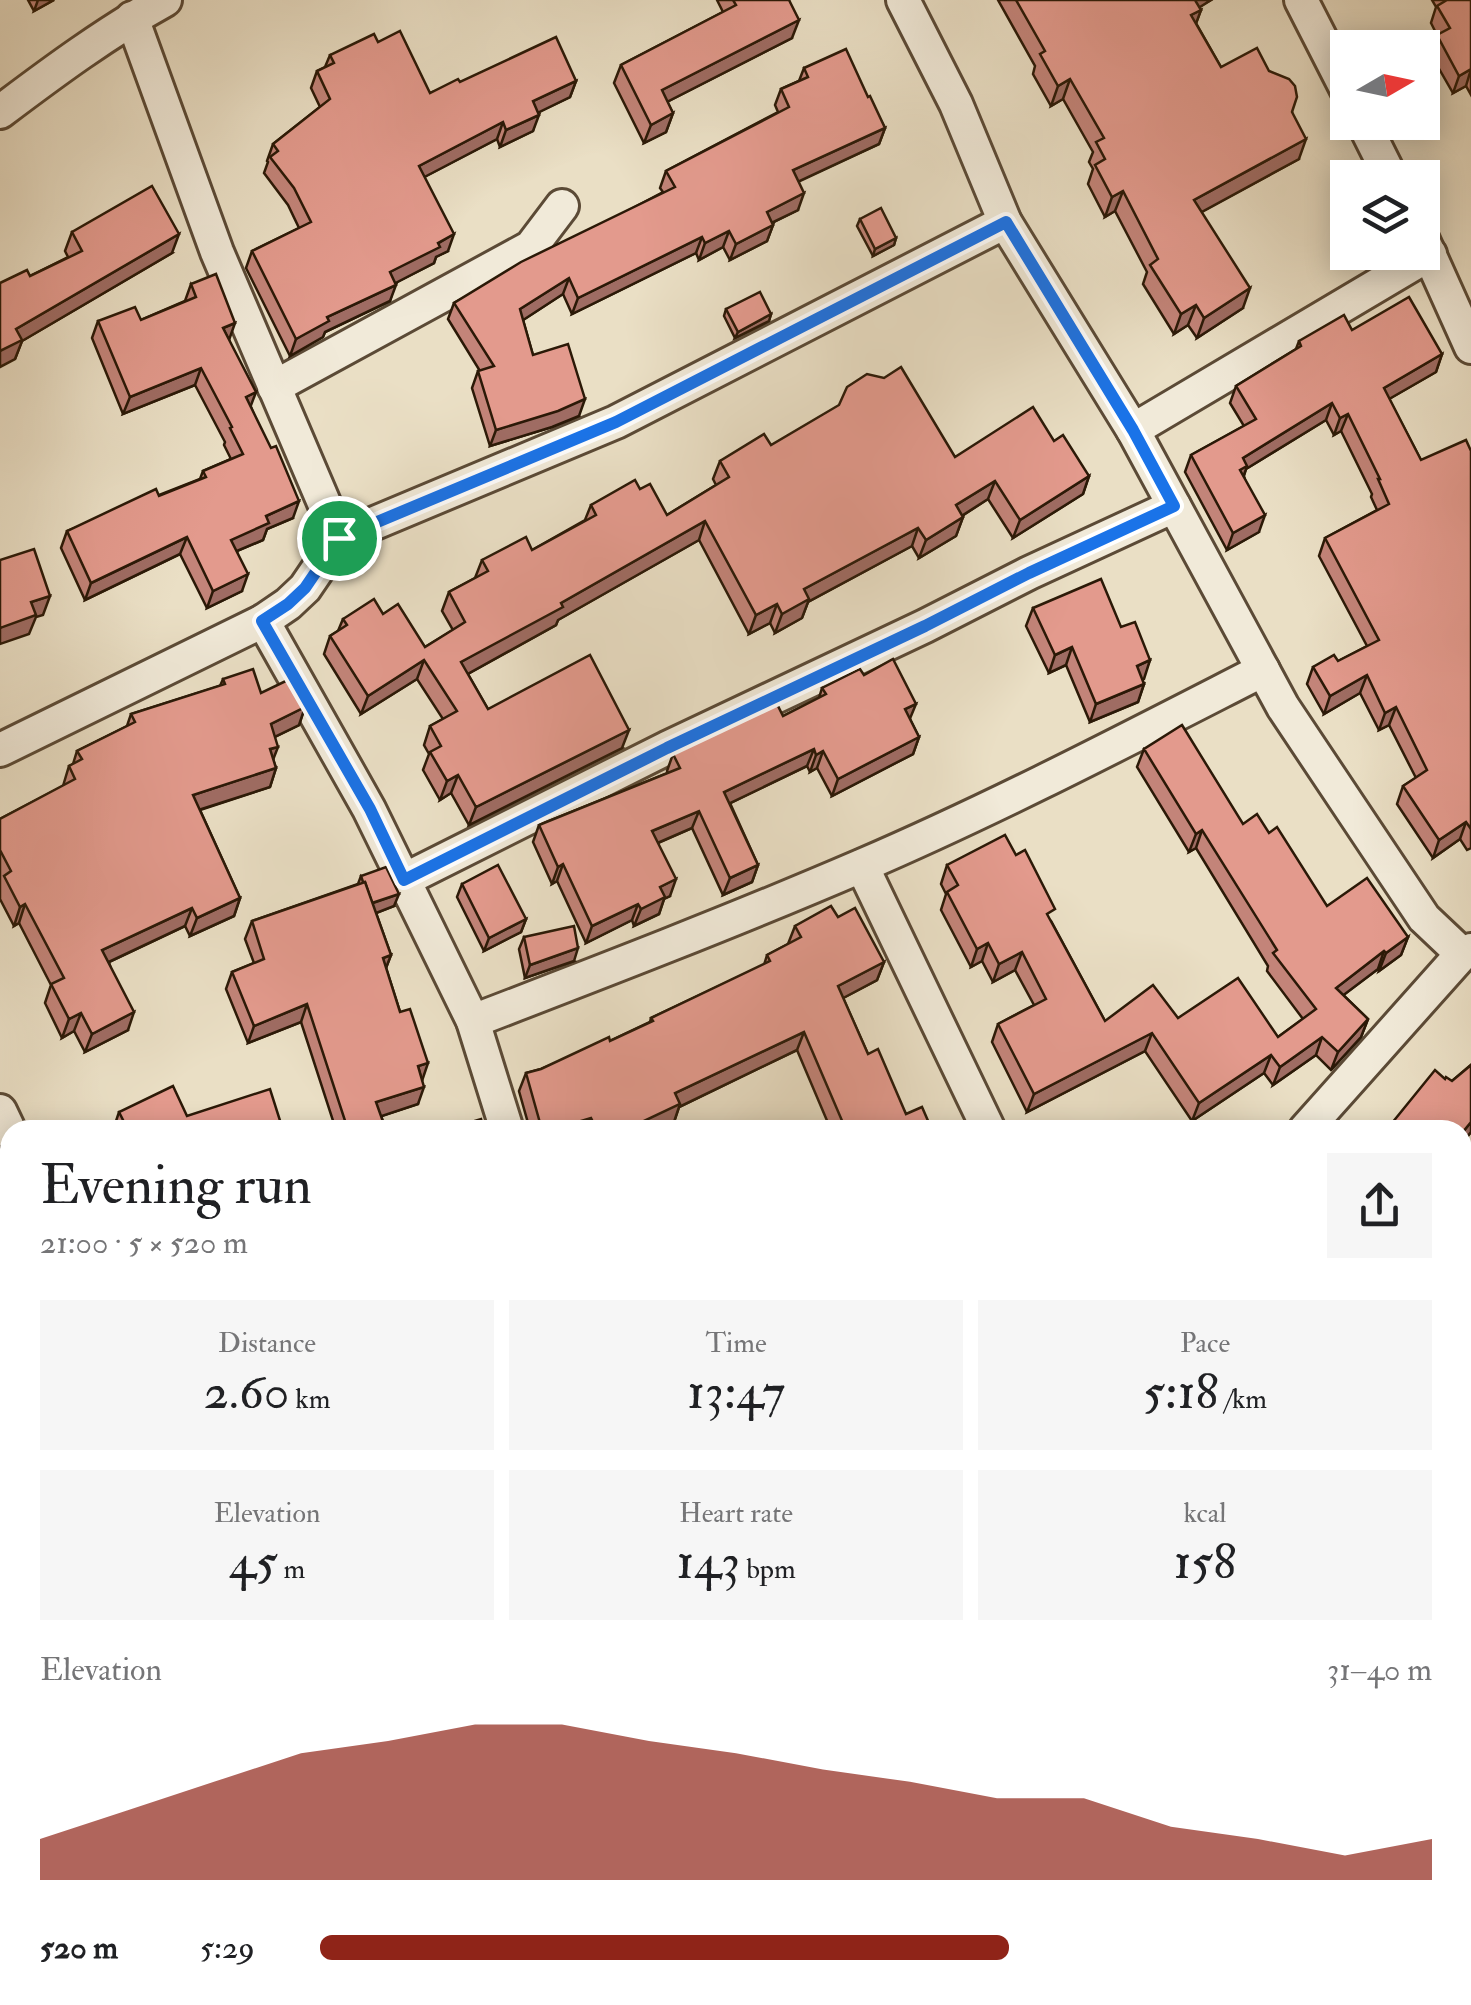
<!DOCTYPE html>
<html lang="en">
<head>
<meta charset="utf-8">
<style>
	body { margin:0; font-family:"IM FELL Double Pica",serif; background:#f6f6f6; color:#202124; height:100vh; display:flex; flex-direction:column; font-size:38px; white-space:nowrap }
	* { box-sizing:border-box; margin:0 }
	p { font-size:32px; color:#757577 }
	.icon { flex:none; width:55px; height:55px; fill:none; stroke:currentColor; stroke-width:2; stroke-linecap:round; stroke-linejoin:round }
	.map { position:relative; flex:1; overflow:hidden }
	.panel { position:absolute; left:0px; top:1120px; width:1472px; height:885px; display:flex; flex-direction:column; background:#fff; border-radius:30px 30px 0 0; box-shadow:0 5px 25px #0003 }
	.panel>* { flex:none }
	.needle { width:65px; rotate:81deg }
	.buttons { position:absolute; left:1330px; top:30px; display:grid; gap:20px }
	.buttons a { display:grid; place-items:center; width:110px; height:110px; border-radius:0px; background:#fff; box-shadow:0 5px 25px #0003; font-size:50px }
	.pin { position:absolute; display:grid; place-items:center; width:85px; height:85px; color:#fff; margin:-42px; border:5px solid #fff; border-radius:50%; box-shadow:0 2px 10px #0007 }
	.round { display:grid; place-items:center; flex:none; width:105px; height:105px; border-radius:0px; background:#f6f6f6 }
	.summary { display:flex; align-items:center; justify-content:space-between; height:170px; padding:0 40px }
	h1 { font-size:55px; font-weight:600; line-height:75px }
	.metrics { display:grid; grid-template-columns:repeat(3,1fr); gap:15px; height:170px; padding:10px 40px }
	.metrics div { display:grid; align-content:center; border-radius:0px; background:#f6f6f6; text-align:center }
	.metrics b { font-size:50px; font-weight:600 }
	.metrics small { font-size:28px; font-weight:400 }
	.metrics p { font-size:28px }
	.chart { height:280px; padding:20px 40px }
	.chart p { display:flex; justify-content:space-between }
	.chart svg { width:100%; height:180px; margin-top:10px; fill:#8f2418; opacity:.7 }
	ul { padding:0 40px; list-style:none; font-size:32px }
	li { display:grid; grid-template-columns:160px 120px 1fr; align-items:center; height:75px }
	li i { height:25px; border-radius:12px; background:#8f2418 }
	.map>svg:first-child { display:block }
</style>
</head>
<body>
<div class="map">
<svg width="1471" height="2005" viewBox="0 0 1471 2005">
	<rect width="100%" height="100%" fill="#eadfc5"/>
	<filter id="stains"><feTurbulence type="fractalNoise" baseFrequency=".002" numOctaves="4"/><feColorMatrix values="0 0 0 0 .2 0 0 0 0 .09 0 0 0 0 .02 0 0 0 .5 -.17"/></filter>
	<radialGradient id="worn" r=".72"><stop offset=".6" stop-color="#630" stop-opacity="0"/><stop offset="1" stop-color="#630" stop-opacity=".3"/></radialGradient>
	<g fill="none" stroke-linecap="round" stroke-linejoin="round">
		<g stroke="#6e7a73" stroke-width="9">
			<path d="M1462 1708 1471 1697"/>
			<path d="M1274 2005 1282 1995"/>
		</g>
		<g stroke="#5b4a36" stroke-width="38">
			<g id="minor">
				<path d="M903 0 956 104 1005 222 1133 430 1283 707 1424 918 1462 954 1471 950"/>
				<path d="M1301 0 1348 92"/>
				<path d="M132 18 217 252 339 538"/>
				<path d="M0 112C53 72 107 32 165 0"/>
				<path d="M1363 122 1391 178"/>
				<path d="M1422 238 1471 347"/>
				<path d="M274 387 531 247 562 206"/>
				<path d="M1133 430 1430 254"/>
				<path d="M263 621 369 809 473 1021 507 1130"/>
				<path d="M0 750 263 621 288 604 305 588 339 538 616 422 1005 222"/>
				<path d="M862 866 989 1130"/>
				<path d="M404 880 667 748 925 626 1029 573 1174 506"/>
				<path d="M473 1021C603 971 733 921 861 866 998 807 1130 738 1263 670"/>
				<path d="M0 1111 10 1132"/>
				<path d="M1305 1130 1462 954"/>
				<path d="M0 1237 10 1229"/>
				<path d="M183 1995 185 2005"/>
				<path d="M533 2005 534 1995"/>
			</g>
		</g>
		<use href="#minor" stroke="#f1ead9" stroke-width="32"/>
	</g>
	<g fill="#c38479" stroke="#2b1907" stroke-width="2.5">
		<path d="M28 0H54L34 11Z"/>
		<path d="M717 0H789L792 38 667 102 673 113 666 132 644 143 614 83 621 65 723 12Z"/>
		<path d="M998 0H1211L1199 7 1201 10 1196 23 1221 67 1292 112 1299 159 1201 212 1243 308 1197 338 1188 325 1174 334 1143 284 1147 272 1115 211 1105 217 1088 184 1093 169 1089 162 1093 152 1063 99 1051 106 1033 74 1035 66Z"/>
		<path d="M1432 0H1471V95L1466 86 1453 93 1430 53 1437 35 1431 23 1436 7Z"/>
		<path d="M378 42 430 93 460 82 576 81 570 97 538 112 533 131 500 147 497 139 424 177 448 251 436 257 434 263 395 283 390 301 325 332 323 337 290 356 246 268 252 251 299 228 288 205 264 173 268 162 267 161 273 144 320 107 311 88 317 71 325 67 330 55Z"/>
		<path d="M804 68 868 97 885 128 879 144 798 181V210L772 223 773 225 767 241 730 260 723 247 699 260 696 253 572 314 563 294 523 320 533 355 579 416 552 427 490 446 472 388 478 371H480L448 319 454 303 663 192 660 188 666 171 778 112 775 105 781 89 799 81Z"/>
		<path d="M860 219 896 238 894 245 873 256 857 226Z"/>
		<path d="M72 232 172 253 22 341 15 359 30 276 68 257 65 251Z"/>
		<path d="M191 284 229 340 251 407 293 518 267 529 263 540 237 551 242 591 207 608 180 554 85 600 61 548 67 531 200 479 203 471 231 459 224 445 225 442 195 385 123 414 92 338 98 321 141 320 185 301Z"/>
		<path d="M726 309 771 314 769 321 735 338 724 316Z"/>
		<path d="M1352 330 1442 354 1436 372 1389 399 1421 460 1471 451V848L1467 850 1460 839 1433 858 1397 804 1403 786 1416 778 1389 725 1379 730 1360 693 1324 714 1307 684 1313 667 1338 661 1367 646 1319 556 1325 538 1377 510 1371 497 1372 494 1341 431 1334 435 1326 420 1246 469 1244 476 1259 532 1227 550 1185 472 1191 455 1244 426 1230 403 1236 386 1296 349 1299 341Z"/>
		<path d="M1054 441 1089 476 1083 494 1013 538 988 499 962 516 963 517 956 536 919 558 912 546 808 602 802 618 775 633 770 623 749 634 699 540 558 620 556 625 468 674 488 709 622 748 469 825 451 793 440 800 423 770 429 754 424 745 430 726 443 719 417 679 361 714 324 654 330 636 338 631 343 619 383 614 425 647 453 630 442 611 449 592 475 578 482 560 532 550 585 520 591 505 640 489 667 515 716 485 713 479 720 461 771 445 955 457Z"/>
		<path d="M1033 608 1121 627 1150 660 1142 679 1144 684 1138 702 1090 722 1066 665 1049 673 1026 626Z"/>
		<path d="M864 675 910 719 919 737 913 754 832 796 817 768 810 772 807 766 730 803 758 865 752 882 723 895 692 828 658 843 670 896 664 899 659 914 634 926 632 920 586 943 557 881 552 884 533 842 539 825 668 773 667 771 673 754 783 716 819 698 822 688Z"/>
		<path d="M223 679 261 693 305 707 299 725 275 737 273 759 276 768 270 787 200 810 240 898 234 916 190 936 185 926 109 962 128 1030 85 1052 74 1031 62 1038 45 1003 51 985 19 923 14 926 0 899V819L63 786 69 766 73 764 77 751 127 726 131 714 220 686Z"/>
		<path d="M1144 749 1243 824 1269 833 1327 906 1408 937 1401 955 1379 971 1378 969 1343 995 1368 1019 1361 1037 1331 1070 1316 1055 1273 1085 1264 1073 1192 1121 1145 1051 1027 1112 992 1042 998 1024 1034 1005 1015 970 993 982 982 961 971 967 941 910 946 894 941 884 947 865 1051 921 1105 1021 1178 1018 1278 1037 1303 1019 1267 971 1268 966 1196 848 1189 852 1137 767Z"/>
		<path d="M361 876 394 906 376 913 391 955 386 968 422 1080 418 1104 381 1116 386 1130H336L301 1022 248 1043 226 989 232 972 254 963 245 939 252 921 358 884Z"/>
		<path d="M462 884 526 919 521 932 484 951 457 897Z"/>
		<path d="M838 917 884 962 877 980 843 998 868 1054 906 1114 932 1130H831L797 1050 679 1107 674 1122 656 1130H530L519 1091 526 1073 541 1069 610 1041 650 1022 651 1018 764 965 767 955 788 944 795 926Z"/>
		<path d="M524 937 574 961 525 978 519 949Z"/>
		<path d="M1471 1065V1132L1462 1143V1130H1390L1392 1123 1445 1079 1452 1081Z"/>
		<path d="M119 1112 187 1116 283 1130H113Z"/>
		<path d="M246 1995H253L494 1999 492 2005H245L244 1999Z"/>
		<path d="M630 1995H651L636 2005Z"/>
	</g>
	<g fill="#9f6c63" stroke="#2b1907" stroke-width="2.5">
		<path d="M38 0H54L34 11Z"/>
		<path d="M1192 0H1211L1186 16Z"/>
		<path d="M1201 10 1194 29 1191 15Z"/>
		<path d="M799 20 792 38 655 108 662 90Z"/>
		<path d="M1471 69 1466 86 1453 93 1459 76Z"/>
		<path d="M1070 79 1063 99 1051 106 1058 86Z"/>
		<path d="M576 81 570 97 527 118 533 101Z"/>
		<path d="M673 113 666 132 644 143 651 125Z"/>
		<path d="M539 115 533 131 500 147 506 130Z"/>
		<path d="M503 122 497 139 413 183 419 166Z"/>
		<path d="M885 128 879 144 787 187 793 170Z"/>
		<path d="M1306 139 1299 159 1187 220 1194 200Z"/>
		<path d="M1123 191 1115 211 1105 217 1112 197Z"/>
		<path d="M804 193 798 210 761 228 767 212Z"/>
		<path d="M773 225 767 241 730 260 736 244Z"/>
		<path d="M729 231 723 247 699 260 705 243Z"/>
		<path d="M179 234 172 253 22 341 15 359 0 367V351L16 329Z"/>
		<path d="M454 234 448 251 436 257 434 263 384 289 390 272Z"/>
		<path d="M702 237 696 253 572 314 578 298Z"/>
		<path d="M896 238 894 245 873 256 875 249Z"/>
		<path d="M569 278 563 294 514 326 520 309Z"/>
		<path d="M396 285 390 301 325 332 323 337 290 356 296 339 327 317Z"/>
		<path d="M1250 288 1243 308 1197 338 1204 318Z"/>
		<path d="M1196 305 1188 325 1174 334 1181 314Z"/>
		<path d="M771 314 769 321 735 338 738 332Z"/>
		<path d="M235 323 229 340 223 328Z"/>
		<path d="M1442 354 1436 372 1377 406 1384 388Z"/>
		<path d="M201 368 195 385 123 414 130 397Z"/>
		<path d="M256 392 250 408 246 397Z"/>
		<path d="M585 399 579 416 552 427 490 446 496 430Z"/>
		<path d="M1332 403 1326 420 1246 469 1241 483 1234 487 1243 458Z"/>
		<path d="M1348 414 1341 431 1334 435 1340 418Z"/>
		<path d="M1089 476 1083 494 1013 538 1020 520Z"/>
		<path d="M995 481 988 499 949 524 956 505Z"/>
		<path d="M299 501 293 518 267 529 263 540 225 556 231 540 266 516Z"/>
		<path d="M1265 515 1259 532 1227 550 1233 533Z"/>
		<path d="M963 517 956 536 919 558 926 540Z"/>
		<path d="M705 521 699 540 558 620 556 625 455 681 461 662 561 603Z"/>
		<path d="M918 528 912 546 808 602 802 618 775 633 782 614 804 589Z"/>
		<path d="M187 537 180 554 85 600 91 583Z"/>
		<path d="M248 574 242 591 207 608 213 591Z"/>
		<path d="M50 596 43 615 36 617 29 634 0 644V628L31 602Z"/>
		<path d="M777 604 770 623 749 634 756 615Z"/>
		<path d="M1072 647 1066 665 1049 673 1055 655Z"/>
		<path d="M424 660 417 679 361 714 368 696Z"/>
		<path d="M1150 660 1144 679 1130 684 1137 666Z"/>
		<path d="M1367 675 1360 693 1324 714 1330 696Z"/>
		<path d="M1144 684 1138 702 1090 722 1096 704Z"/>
		<path d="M916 704 909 721 905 709Z"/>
		<path d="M305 707 299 725 264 742 271 724Z"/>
		<path d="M1396 707 1389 725 1379 730 1385 713Z"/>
		<path d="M629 730 622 748 469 825 476 807Z"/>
		<path d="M919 737 913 754 832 796 838 779Z"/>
		<path d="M278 747 271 765 270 749Z"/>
		<path d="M814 749 807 766 718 809 724 792Z"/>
		<path d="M823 751 817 768 810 772 816 755Z"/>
		<path d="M276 768 270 787 186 814 193 795Z"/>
		<path d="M458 775 451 793 440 800 447 781Z"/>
		<path d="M699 811 692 828 646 848 652 831Z"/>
		<path d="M1466 822 1460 839 1433 858 1439 840Z"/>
		<path d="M1202 830 1196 848 1189 852 1196 834Z"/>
		<path d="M563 864 557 881 552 884 558 867Z"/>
		<path d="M758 865 752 882 723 895 730 878Z"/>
		<path d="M676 879 670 896 664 899 659 914 634 926 641 909 660 887Z"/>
		<path d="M399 894 394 906 366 917 370 904Z"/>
		<path d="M240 898 234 916 190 936 197 918Z"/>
		<path d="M25 904 19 923 14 926 20 907Z"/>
		<path d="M638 904 632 920 586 943 592 926Z"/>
		<path d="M192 908 185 926 96 968 102 950Z"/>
		<path d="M526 919 521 932 484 951 489 938Z"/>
		<path d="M1408 937 1401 955 1379 971 1386 953Z"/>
		<path d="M988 943 982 961 971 967 977 949Z"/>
		<path d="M578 948 574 961 525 978 530 965Z"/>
		<path d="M1384 951 1378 969 1329 1006 1336 988Z"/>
		<path d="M1022 952 1015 970 993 982 999 964Z"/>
		<path d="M391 955 384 973 383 958Z"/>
		<path d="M884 962 877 980 832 1004 838 986Z"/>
		<path d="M307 1004 301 1022 248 1043 254 1026Z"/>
		<path d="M134 1012 128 1030 85 1052 92 1034Z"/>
		<path d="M81 1013 74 1031 62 1038 69 1019Z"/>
		<path d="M1368 1019 1361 1037 1331 1070 1338 1052Z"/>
		<path d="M804 1032 797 1050 679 1107 674 1122 656 1130H625L675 1093Z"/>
		<path d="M1152 1033 1145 1051 1027 1112 1034 1094Z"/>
		<path d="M1322 1037 1316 1055 1273 1085 1280 1067Z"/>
		<path d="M1271 1055 1264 1073 1192 1121 1199 1103Z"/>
		<path d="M428 1063 422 1081 418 1066Z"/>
		<path d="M424 1087 418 1104 370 1120 376 1102Z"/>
		<path d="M591 1118 587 1130H551Z"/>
		<path d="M1471 1122V1132L1462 1143V1133Z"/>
		<path d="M1471 1277V1287L1462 1297V1288Z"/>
		<path d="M10 1377V1393L0 1394V1378Z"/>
		<path d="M10 1749V1766L0 1767V1751Z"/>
		<path d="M640 1995H651L636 2005Z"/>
		<path d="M494 1999 492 2005H464Z"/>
	</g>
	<g fill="#e39a8d" stroke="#2b1907" stroke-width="2.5">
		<path d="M733 0H789L799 20 662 90 673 113 651 125 621 65 736 5Z"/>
		<path d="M1016 0H1195L1201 10 1191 15 1221 67 1257 48 1269 71 1289 79 1295 86 1297 97 1292 112 1306 139 1194 200 1250 288 1204 318 1196 305 1181 314 1150 265 1158 259 1123 191 1112 197 1095 165 1105 159 1096 142 1104 138 1070 79 1058 86 1040 54 1045 51Z"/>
		<path d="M1447 0H1471V69L1459 76 1437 35 1450 28 1437 6Z"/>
		<path d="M400 31 430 93 458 79 460 82 556 37 576 81 533 101 539 115 506 130 503 122 419 166 454 234 438 243 440 247 390 272 396 285 327 317 329 321 296 339 252 251 311 222 294 188 270 157 278 151 273 144 330 99 317 71 334 63 330 55 374 34 378 42Z"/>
		<path d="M846 49 868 97 870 96 885 128 793 170 804 193 767 212 773 225 736 244 729 231 705 243 702 237 578 298 569 278 520 309 533 355 568 344 585 399 558 411 496 430 478 371 494 366 454 303 521 262 675 187 666 171 789 107 781 89 808 77 804 68Z"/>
		<path d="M152 186 179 234 16 329 22 340 0 351V283L27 270 30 276 82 251 72 232Z"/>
		<path d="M881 208 896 238 875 249 860 219Z"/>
		<path d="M216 274 235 323 223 328 256 392 246 397 271 448 276 446 299 501 266 516 269 523 231 540 248 574 213 591 187 537 91 583 67 531 156 489 159 496 206 477 203 471 243 454 230 428 232 427 201 368 130 397 98 321 135 307 141 320 196 297 191 284Z"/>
		<path d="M760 292 771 314 738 332 726 309Z"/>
		<path d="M1409 297 1442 354 1384 388 1421 460 1466 440 1471 451V829L1466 822 1439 840 1403 786 1427 770 1396 707 1385 713 1367 675 1330 696 1313 667 1334 655 1338 661 1379 640 1325 538 1389 504 1378 479H1380L1348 414 1340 418 1332 403 1243 458 1247 466 1240 470 1265 515 1233 533 1191 455 1256 419 1236 386 1301 346 1299 341 1344 315 1352 330Z"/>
		<path d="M901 367 955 457 1033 407 1054 441 1063 435 1089 476 1020 520 995 481 956 505 963 517 926 540 918 528 901 537 804 589 809 599 782 614 777 604 756 615 705 521 561 603 563 607 461 662 488 709 590 655 629 730 476 807 458 775 447 781 430 752 441 746 430 726 457 711 424 660 368 696 330 636 347 625 343 619 374 599 383 614 398 604 425 647 465 622 449 592 488 571 482 560 526 537 532 550 596 515 591 505 635 480 640 489 650 484 667 515 729 477 720 461 764 434 771 445 839 405 847 387 867 374 884 378Z"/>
		<path d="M34 549 50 596 31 602 36 615 0 628V560Z"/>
		<path d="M1101 579 1121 627 1135 622 1150 660 1137 666 1144 684 1096 704 1072 647 1055 655 1033 608Z"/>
		<path d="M893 659 916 704 905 709 919 737 838 779 823 751 816 755 814 749 724 792 758 865 730 878 699 811 652 831 676 879 660 887 665 897 641 909 638 904 592 926 563 864 558 867 539 825 680 768 673 754 777 704 783 716 826 694 822 688 860 669 864 675Z"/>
		<path d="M253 669 261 693 290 679 305 707 271 724 278 747 270 749 276 768 193 795 240 898 197 918 192 908 102 950 134 1012 92 1034 81 1013 69 1019 51 984 64 978 25 904 20 907 4 876 11 871 0 850V819L75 779 69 766 82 759 77 751 135 722 131 714 225 684 223 679Z"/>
		<path d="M1182 725 1243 824 1257 814 1269 833 1277 827 1327 906 1367 878 1408 937 1386 953 1384 951 1336 988 1368 1019 1338 1052 1322 1037 1280 1067 1271 1055 1199 1103 1152 1033 1034 1094 998 1024 1046 999 1022 952 999 964 988 943 977 949 947 892 958 885 947 865 1005 835 1016 855 1025 850 1055 909 1047 914 1105 1021 1153 985 1178 1018 1238 978 1278 1037 1316 1009 1273 953 1277 950 1202 830 1196 834 1144 749Z"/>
		<path d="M498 865 526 919 489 938 462 884Z"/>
		<path d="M386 867 399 894 372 903 365 882H363L361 876Z"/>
		<path d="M365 882 391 955 383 958 400 1012 410 1009 428 1063 418 1066 424 1087 376 1102 386 1130H348L307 1004 254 1026 232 972 264 959 252 921Z"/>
		<path d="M831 906 838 917 855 908 884 962 838 986 868 1054 878 1049 906 1114 922 1107 932 1130H846L804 1032 675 1093 680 1104 625 1130H597L591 1118 551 1130H542L526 1073 541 1069 609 1037 610 1041 653 1021 651 1018 770 961 767 955 801 937 795 926Z"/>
		<path d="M574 926 578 948 530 965 524 937Z"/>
		<path d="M1471 1065V1122L1462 1133V1130H1401L1392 1123 1435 1070 1445 1079 1446 1077 1452 1081Z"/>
		<path d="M173 1086 187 1116 270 1089 283 1130H123L127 1128 119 1112Z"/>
		<path d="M481 1119 484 1130H448V1129Z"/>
		<path d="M1471 1211V1277L1462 1288V1222Z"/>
		<path d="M0 1281H2L10 1324V1377L0 1378Z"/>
		<path d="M10 1612V1749L0 1751V1614Z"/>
		<path d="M253 1995H493L494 1999 464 2005H254Z"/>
		<path d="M868 1997 873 2005H856Z"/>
	</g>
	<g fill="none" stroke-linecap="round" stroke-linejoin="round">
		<g stroke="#fff" stroke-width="20">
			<path id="route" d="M1006 222 1133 430 1174 506 1029 573 925 626 667 748 404 880 370 809 262 621 288 604 305 588 339 538 616 422Z"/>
		</g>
		<use href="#route" stroke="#1a73e8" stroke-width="12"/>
	</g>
	<rect width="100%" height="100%" filter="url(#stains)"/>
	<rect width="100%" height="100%" fill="url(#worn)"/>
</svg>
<div class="buttons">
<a><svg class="needle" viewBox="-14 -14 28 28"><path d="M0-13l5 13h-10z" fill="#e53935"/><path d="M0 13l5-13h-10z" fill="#757577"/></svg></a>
<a><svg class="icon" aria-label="layers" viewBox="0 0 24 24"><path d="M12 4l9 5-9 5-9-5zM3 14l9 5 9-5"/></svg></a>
</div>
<div class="pin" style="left:339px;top:538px;background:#1e9e55"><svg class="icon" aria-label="arrive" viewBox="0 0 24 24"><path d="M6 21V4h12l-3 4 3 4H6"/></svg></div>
<section class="panel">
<div class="summary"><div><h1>Evening run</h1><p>21:00 · 5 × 520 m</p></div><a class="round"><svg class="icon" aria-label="share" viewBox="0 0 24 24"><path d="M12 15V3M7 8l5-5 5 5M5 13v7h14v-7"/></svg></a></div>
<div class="metrics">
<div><p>Distance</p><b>2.60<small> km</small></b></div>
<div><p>Time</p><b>13:47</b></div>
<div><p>Pace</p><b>5:18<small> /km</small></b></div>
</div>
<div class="metrics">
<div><p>Elevation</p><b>45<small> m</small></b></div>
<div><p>Heart rate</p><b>143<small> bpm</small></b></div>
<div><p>kcal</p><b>158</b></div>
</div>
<div class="chart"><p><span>Elevation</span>31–40 m</p>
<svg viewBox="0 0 160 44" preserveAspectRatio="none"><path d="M0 44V34L10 27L20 20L30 13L40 10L50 6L60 6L70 10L80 13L90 17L100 20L110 24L120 24L130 31L140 34L150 38L160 34V44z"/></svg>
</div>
<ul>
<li><b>520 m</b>5:29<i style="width:62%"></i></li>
</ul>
</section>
</div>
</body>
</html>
